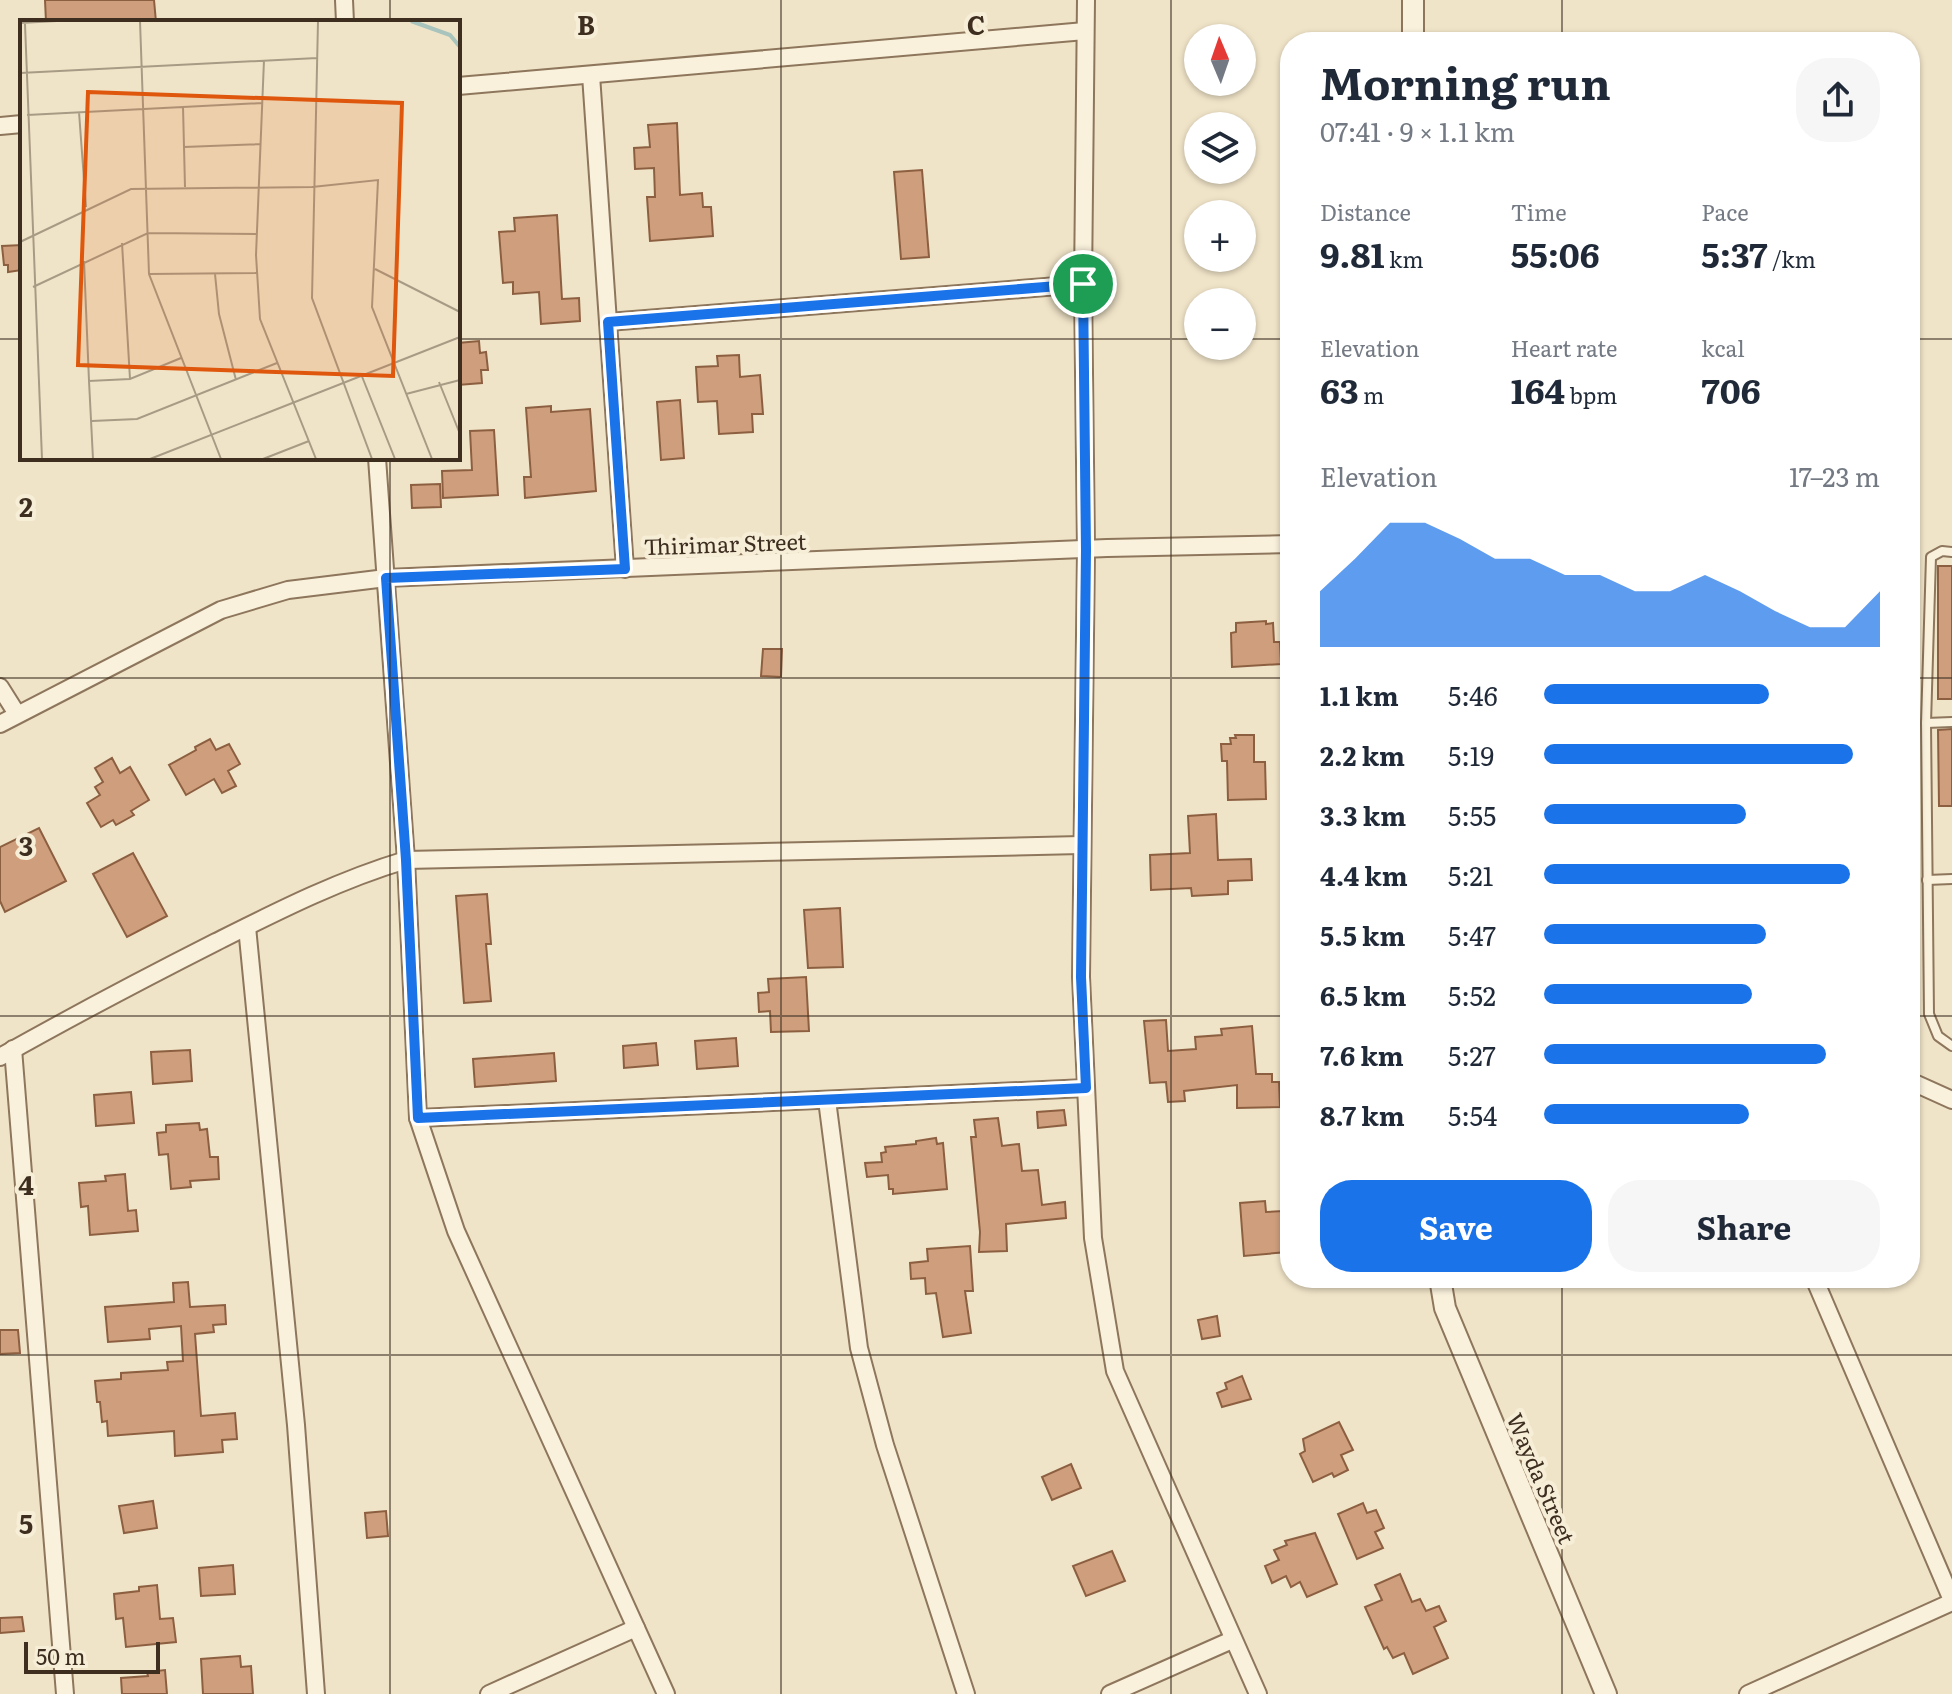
<!DOCTYPE html>
<html lang="en">
<head>
<meta charset="utf-8">
<style>
	body { margin:0; font-family:Literata,serif; background:#f6f6f7; color:#1f2937; height:100vh; display:flex; flex-direction:column; font-size:30px; white-space:nowrap }
	* { box-sizing:border-box; margin:0 }
	p { font-size:26px; color:#747a83 }
	.icon { flex:none; width:44px; height:44px; fill:none; stroke:currentColor; stroke-width:2; stroke-linecap:round; stroke-linejoin:round }
	.map { position:relative; flex:1; overflow:hidden }
	.panel { position:absolute; left:1280px; top:32px; width:640px; height:1256px; display:flex; flex-direction:column; background:#fff; border-radius:32px; box-shadow:0 2px 6px #0004 }
	.panel>* { flex:none }
	.needle { width:52px; rotate:358deg }
	.fabs { position:absolute; left:1184px; top:24px; display:grid; gap:16px }
	.fabs a { display:grid; place-items:center; width:72px; height:72px; border-radius:50%; background:#fff; box-shadow:0 2px 6px #0004; font-size:40px }
	.scale { position:absolute; left:24px; bottom:20px; width:136px; box-sizing:border-box; padding-left:8px; border:4px solid #3d2e20; border-top:0; font-size:22px; line-height:28px; white-space:nowrap; color:#3d2e20; -webkit-text-stroke:6px #f7eed8; paint-order:stroke }
	.pin { position:absolute; display:grid; place-items:center; width:68px; height:68px; color:#fff; margin:-34px; border:4px solid #fff; border-radius:50%; box-shadow:0 2px 8px #0007 }
	.round { display:grid; place-items:center; flex:none; width:84px; height:84px; border-radius:32px; background:#f6f6f7 }
	.summary { display:flex; align-items:center; justify-content:space-between; height:136px; padding:0 40px }
	h1 { font-size:44px; font-weight:700; line-height:60px }
	.metrics { display:grid; grid-template-columns:repeat(3,1fr); gap:12px; height:136px; padding:8px 40px }
	.metrics div { display:grid; align-content:center }
	.metrics b { font-size:34px; font-weight:700 }
	.metrics small { font-size:22px; font-weight:400 }
	.metrics p { font-size:22px }
	.chart { height:224px; padding:16px 40px }
	.chart p { display:flex; justify-content:space-between }
	.chart svg { width:100%; height:144px; margin-top:8px; fill:#1a73e8; opacity:.7 }
	.button { display:flex; gap:16px; margin-top:auto; padding:16px 40px }
	.button a { flex:1; height:92px; border-radius:32px; background:#1a73e8; color:#fff; font-size:32px; font-weight:700; line-height:92px; text-align:center }
	.button a+a { background:#f6f6f7; color:#1f2937 }
	ul { padding:0 40px; list-style:none; font-size:26px }
	li { display:grid; grid-template-columns:128px 96px 1fr; align-items:center; height:60px }
	li i { height:20px; border-radius:10px; background:#1a73e8 }
	.map>svg:first-child { display:block }
</style>
</head>
<body>
<div class="map">
<svg width="1952" height="1694" viewBox="0 0 1952 1694">
	<rect width="100%" height="100%" fill="#f0e4c8"/>
	<g fill="#cf9f7d" stroke="#8d5f41" stroke-width="2">
		<path d="M45 0H154L156 22H46Z"/>
		<path d="M677 123 680 195 702 193 703 207H711L713 236 650 241 647 197H655L654 168 635 169 634 148 650 147 648 125Z"/>
		<path d="M922 170 929 257 901 259 894 172Z"/>
		<path d="M557 215 562 299 579 298 580 321 541 324 539 292 513 294V282L503 283 499 232 515 231 514 218Z"/>
		<path d="M22 245V270L8 272V265H4L2 246Z"/>
		<path d="M479 341 480 353 486 352 488 370H481L482 383 458 385V343Z"/>
		<path d="M739 355 740 377 760 375 763 414H752L753 432 719 434 717 401 698 402 696 367 718 366 717 356Z"/>
		<path d="M680 400 684 458 661 460 657 402Z"/>
		<path d="M551 406V412L590 409 596 491 525 498 524 477H531L526 408Z"/>
		<path d="M494 430 498 495 443 498 442 471 472 470 470 431Z"/>
		<path d="M440 484 441 507 412 508 411 485Z"/>
		<rect x="1938" y="566" width="14" height="133"/>
		<path d="M1266 621V624L1273 623 1274 642H1280L1281 664 1232 667 1231 633 1236 632V623Z"/>
		<path d="M763 649H782L781 677 761 676Z"/>
		<path d="M1952 729V806H1939L1938 730Z"/>
		<path d="M1235 735H1254V762H1265L1266 799 1228 800 1227 761H1222L1221 744H1231L1230 738H1236Z"/>
		<path d="M210 739 216 750 229 744 240 764 228 771 236 786 222 793 214 779 186 795 169 765 196 750 195 747Z"/>
		<path d="M112 758 120 773 130 767 149 800 131 811 134 815 116 825 113 820 101 827 87 803 100 795 95 787 103 782 95 768Z"/>
		<path d="M1216 814 1218 860 1251 859 1252 880 1228 881V894L1192 896 1191 888 1151 890 1150 855 1190 853 1188 816Z"/>
		<path d="M39 828 66 881 5 912 0 901V847Z"/>
		<path d="M133 853 167 916 127 937 93 874Z"/>
		<path d="M487 894 491 944H486L491 1001 464 1003 456 896Z"/>
		<path d="M840 908 843 967 808 968 804 910Z"/>
		<path d="M806 977 809 1031 771 1032 770 1011 759 1012 758 993 769 992 768 979Z"/>
		<path d="M1166 1020 1168 1051 1196 1049 1195 1037 1222 1035 1221 1029 1252 1026 1256 1074H1272V1082H1279L1280 1107 1237 1108V1085L1184 1091 1185 1101 1168 1102 1166 1082 1150 1083 1144 1021Z"/>
		<path d="M736 1038 738 1066 697 1069 695 1041Z"/>
		<path d="M656 1043 658 1065 624 1068 623 1046Z"/>
		<path d="M190 1050 192 1081 153 1084 151 1052Z"/>
		<path d="M554 1053 556 1081 475 1087 473 1059Z"/>
		<path d="M131 1092 134 1123 96 1126 94 1095Z"/>
		<path d="M1064 1110 1066 1125 1038 1128 1037 1112Z"/>
		<path d="M998 1118 1002 1146 1019 1144 1022 1171 1038 1170 1042 1205 1065 1202 1066 1218 1006 1224 1007 1251 979 1252 980 1232 971 1137H976L974 1120Z"/>
		<path d="M199 1123 200 1130 207 1129 210 1157H218L219 1179 190 1181 191 1187 171 1189 168 1154 159 1155 157 1133 166 1132V1125Z"/>
		<path d="M936 1138 937 1144 943 1143 947 1189 893 1194V1189H889L888 1175 867 1177 865 1163 882 1162 881 1153 886 1152 885 1147 916 1144V1141Z"/>
		<path d="M125 1174 128 1211 136 1210 138 1231 90 1235 88 1206 81 1207 79 1183 106 1181 105 1176Z"/>
		<path d="M1265 1201 1266 1212 1283 1211 1285 1225 1290 1224 1287 1252 1244 1256 1240 1203Z"/>
		<path d="M970 1246 973 1291H965L971 1333 943 1337 936 1293 926 1294 925 1278 911 1279 910 1263 928 1261 927 1249Z"/>
		<path d="M188 1282 190 1307 225 1305 226 1324 213 1325 214 1332 195 1334 201 1416 235 1413 237 1439 222 1440 223 1452 175 1456 174 1431 108 1436 107 1421 102 1422 100 1402H97L95 1381 121 1379V1373L168 1370 167 1362 183 1361 181 1326 149 1329 150 1339 108 1342 105 1307 174 1302 173 1283Z"/>
		<path d="M1217 1316 1220 1336 1202 1339 1198 1320Z"/>
		<path d="M0 1330H18L20 1353 0 1354Z"/>
		<path d="M1242 1376 1251 1399 1222 1407 1217 1393 1227 1389 1225 1383Z"/>
		<path d="M1339 1422 1353 1450 1341 1455 1348 1470 1334 1477 1332 1473 1313 1482 1300 1454 1305 1451 1303 1439Z"/>
		<path d="M1071 1464 1081 1488 1052 1500 1042 1477Z"/>
		<path d="M153 1501 157 1528 124 1533 119 1506Z"/>
		<path d="M1363 1503 1367 1513 1376 1510 1384 1528 1375 1532 1383 1548 1357 1559 1338 1514Z"/>
		<path d="M386 1511 388 1536 367 1538 365 1513Z"/>
		<path d="M1315 1533 1337 1584 1307 1597 1300 1582 1291 1587 1286 1576 1272 1583 1265 1566 1279 1560 1274 1550 1287 1545 1285 1541Z"/>
		<path d="M1112 1551 1125 1581 1086 1596 1073 1566Z"/>
		<path d="M233 1565 235 1594 201 1596 199 1568Z"/>
		<path d="M1400 1574 1412 1602 1420 1599 1426 1611 1439 1606 1446 1621 1434 1627 1448 1658 1413 1674 1404 1653 1393 1658 1387 1647 1384 1649 1365 1607 1382 1600 1375 1585Z"/>
		<path d="M157 1585 160 1619 173 1618 176 1642 126 1647 123 1618 116 1619 114 1594 139 1591V1587Z"/>
		<path d="M22 1617 24 1631 0 1633V1618Z"/>
		<path d="M240 1656 241 1667 251 1666 253 1694H203L201 1659Z"/>
		<path d="M165 1670 167 1694H122L121 1678 148 1676 147 1672Z"/>
	</g>
	<g fill="none" stroke-linecap="round" stroke-linejoin="round">
		<g stroke="#8d765c" stroke-width="12">
			<g id="service">
				<path d="M1952 552 1942 551 1931 557 1926 723 1929 1014 1938 1036 1952 1046"/>
				<path d="M1926 723 1952 722"/>
				<path d="M1927 880 1952 879"/>
			</g>
		</g>
		<g stroke="#8d765c" stroke-width="20">
			<g id="minor">
				<path d="M344 0 345 22"/>
				<path d="M1086 0 1083 284 1086 550 1081 977 1093 1238 1115 1371 1258 1694"/>
				<path d="M591 75 625 569"/>
				<path d="M458 86 1085 31"/>
				<path d="M0 126 22 124"/>
				<path d="M608 322 1083 284"/>
				<path d="M377 458 406 860 418 1118 456 1231 666 1694"/>
				<path d="M0 687 17 714"/>
				<path d="M0 724 221 610 288 590 386 578 1107 548 1290 544"/>
				<path d="M247 927 296 1425 316 1694"/>
				<path d="M13 1049 65 1694"/>
				<path d="M0 1057C71 1017 143 979 216 942 278 911 339 880 406 860L1081 845"/>
				<path d="M1910 1081 1952 1100"/>
				<path d="M827 1100 859 1348 885 1445 966 1694"/>
				<path d="M418 1118 1086 1088"/>
				<path d="M1814 1278 1952 1600"/>
				<path d="M489 1694 636 1628"/>
				<path d="M1110 1694 1232 1640"/>
				<path d="M1748 1694 1952 1602"/>
			</g>
		</g>
		<g stroke="#8d765c" stroke-width="24">
			<g id="tertiary">
				<path d="M1413 42V0"/>
				<path d="M1440 1278 1445 1308 1606 1694"/>
			</g>
		</g>
		<use href="#service" stroke="#faf1dc" stroke-width="8"/>
		<use href="#minor" stroke="#faf1dc" stroke-width="16"/>
		<use href="#tertiary" stroke="#faf1dc" stroke-width="20"/>
	</g>
	<g fill="none" stroke-linecap="round" stroke-linejoin="round">
		<g stroke="#fff" stroke-width="16">
			<path id="route" d="M1083 284 1086 550 1081 977 1086 1088 418 1118 406 860 386 578 625 569 608 322Z"/>
		</g>
		<use href="#route" stroke="#1a73e8" stroke-width="10"/>
	</g>
	<path fill="none" stroke="#3d2e20" stroke-width="2" stroke-opacity="0.55" d="M390 0V22M781 0V1694M1171 0V1694M1562 0V42M0 339H22M458 339H1198M1242 339H1290M1910 339H1952M390 458V1694M0 678H1290M1910 678H1952M0 1016H1290M1910 1016H1952M1562 1278V1694M0 1355H1952"/>
	<g text-anchor="middle" dominant-baseline="central" stroke-width="8" stroke-linejoin="round" paint-order="stroke">
		<g font-size="22" fill="#3d2e20" stroke="#f7eed8">
			<text transform="translate(725 543) rotate(-2)">Thirimar Street</text>
			<text transform="translate(1542 1478) rotate(67)">Wayda Street</text>
		</g>
	</g>
	<g transform="translate(20 20)">
		<rect width="440" height="440" fill="#f0e4c8"/>
		<path fill="none" stroke="#a9c4bc" stroke-width="4" d="M391 1 430 15 440 27"/>
		<path fill="none" stroke="#a89b85" stroke-width="2" d="M120 1 129 254 201 439M298 1 292 278 352 439M0 3 37 1M5 4 22 439M244 40 236 235 240 299 296 439M0 53 297 38M163 87 165 167M59 92 66 187M7 95 242 83M164 127 241 124M0 222 111 169 292 167 358 160 352 287 412 439M102 223 110 359M64 241 69 361 110 359 161 338M355 249 440 292M129 254 237 253M195 254 199 294 216 360M13 267 128 213 237 214M341 354 375 439M69 361 73 439M419 362 440 414M386 374 440 360M72 401 117 399 257 343M130 439 440 317M243 439 289 421"/>
		<path fill="#df570d" fill-opacity="0.15" stroke="#df570d" stroke-width="4" d="M68 72 382 83 373 356 58 345Z"/>
		<rect width="440" height="440" fill="none" stroke="#3d2e20" stroke-width="4"/>
	</g>
	<g font-size="26" text-anchor="middle" font-weight="bold" fill="#3d2e20" stroke="#f7eed8" stroke-width="8" stroke-linejoin="round" paint-order="stroke">
		<text x="586" y="35">B</text>
		<text x="976" y="35">C</text>
		<text x="26" y="517">2</text>
		<text x="26" y="856">3</text>
		<text x="26" y="1195">4</text>
		<text x="26" y="1534">5</text>
	</g>
</svg>
<div class="fabs">
<a><svg class="needle" viewBox="-14 -14 28 28"><path d="M0-13l5 13h-10z" fill="#e53935"/><path d="M0 13l5-13h-10z" fill="#747a83"/></svg></a>
<a><svg class="icon" aria-label="layers" viewBox="0 0 24 24"><path d="M12 4l9 5-9 5-9-5zM3 14l9 5 9-5"/></svg></a>
<a>+</a>
<a>−</a>
</div>
<div class="scale">50 m</div>
<div class="pin" style="left:1083px;top:284px;background:#1e9e55"><svg class="icon" aria-label="arrive" viewBox="0 0 24 24"><path d="M6 21V4h12l-3 4 3 4H6"/></svg></div>
<section class="panel">
<div class="summary"><div><h1>Morning run</h1><p>07:41 · 9 × 1.1 km</p></div><a class="round"><svg class="icon" aria-label="share" viewBox="0 0 24 24"><path d="M12 15V3M7 8l5-5 5 5M5 13v7h14v-7"/></svg></a></div>
<div class="metrics">
<div><p>Distance</p><b>9.81<small> km</small></b></div>
<div><p>Time</p><b>55:06</b></div>
<div><p>Pace</p><b>5:37<small> /km</small></b></div>
</div>
<div class="metrics">
<div><p>Elevation</p><b>63<small> m</small></b></div>
<div><p>Heart rate</p><b>164<small> bpm</small></b></div>
<div><p>kcal</p><b>706</b></div>
</div>
<div class="chart"><p><span>Elevation</span>17–23 m</p>
<svg viewBox="0 0 160 44" preserveAspectRatio="none"><path d="M0 44V27L10 17L20 6L30 6L40 11L50 17L60 17L70 22L80 22L90 27L100 27L110 22L120 27L130 33L140 38L150 38L160 27V44z"/></svg>
</div>
<ul>
<li><b>1.1 km</b>5:46<i style="width:67%"></i></li>
<li><b>2.2 km</b>5:19<i style="width:92%"></i></li>
<li><b>3.3 km</b>5:55<i style="width:60%"></i></li>
<li><b>4.4 km</b>5:21<i style="width:91%"></i></li>
<li><b>5.5 km</b>5:47<i style="width:66%"></i></li>
<li><b>6.5 km</b>5:52<i style="width:62%"></i></li>
<li><b>7.6 km</b>5:27<i style="width:84%"></i></li>
<li><b>8.7 km</b>5:54<i style="width:61%"></i></li>
</ul>
<div class="button"><a>Save</a><a>Share</a></div>
</section>
</div>
</body>
</html>
